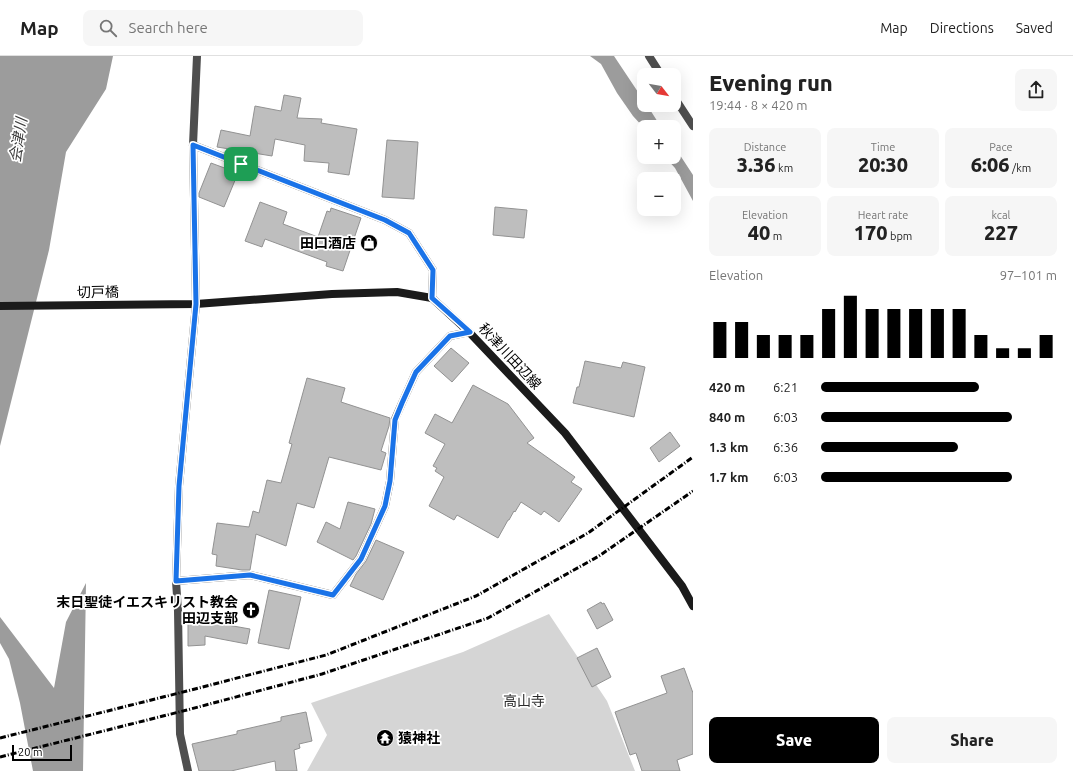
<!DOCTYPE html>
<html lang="en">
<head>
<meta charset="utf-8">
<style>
	body { margin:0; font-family:Ubuntu,"Noto Sans JP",sans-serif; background:#f6f6f6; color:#222; height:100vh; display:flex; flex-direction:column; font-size:15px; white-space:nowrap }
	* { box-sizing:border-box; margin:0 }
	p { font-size:13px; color:#767676 }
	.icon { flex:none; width:22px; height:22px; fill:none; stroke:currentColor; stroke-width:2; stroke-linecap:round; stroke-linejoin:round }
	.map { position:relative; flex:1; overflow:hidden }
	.panel { display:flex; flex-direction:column; background:#fff; width:380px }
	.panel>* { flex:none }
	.needle { width:26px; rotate:121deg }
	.buttons { position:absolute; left:637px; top:12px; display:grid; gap:8px }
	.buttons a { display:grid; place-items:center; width:44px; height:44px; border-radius:8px; background:#fff; box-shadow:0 4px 16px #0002; font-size:20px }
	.scale { position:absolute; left:12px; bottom:10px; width:60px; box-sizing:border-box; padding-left:4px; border:2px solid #000; border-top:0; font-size:11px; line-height:14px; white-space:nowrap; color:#000; -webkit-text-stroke:3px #fff; paint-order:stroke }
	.pin { position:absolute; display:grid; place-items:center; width:34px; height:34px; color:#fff; margin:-17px; border-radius:8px; box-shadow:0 2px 6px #0006 }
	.round { display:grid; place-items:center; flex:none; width:42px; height:42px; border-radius:8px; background:#f6f6f6 }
	.overview { display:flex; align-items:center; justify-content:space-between; height:68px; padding:0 16px }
	h1 { font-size:22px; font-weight:800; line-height:30px }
	.figures { display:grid; grid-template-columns:repeat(3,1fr); gap:6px; height:68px; padding:4px 16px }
	.figures div { display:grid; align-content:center; border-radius:8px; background:#f6f6f6; text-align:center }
	.figures b { font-size:20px; font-weight:800 }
	.figures small { font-size:11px; font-weight:400 }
	.figures p { font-size:11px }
	.chart { height:112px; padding:8px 16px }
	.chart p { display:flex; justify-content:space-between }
	.chart svg { width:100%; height:72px; margin-top:4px; stroke:#000; stroke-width:6 }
	.primary-button { display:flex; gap:8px; margin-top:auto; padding:8px 16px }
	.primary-button a { flex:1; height:46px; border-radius:8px; background:#000; color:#fff; font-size:16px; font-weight:800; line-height:46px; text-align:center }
	.primary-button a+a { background:#f6f6f6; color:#222 }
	ul { padding:0 16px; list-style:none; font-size:13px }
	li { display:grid; grid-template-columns:64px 48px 1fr; align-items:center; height:30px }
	li i { height:10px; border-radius:5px; background:#000 }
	header { display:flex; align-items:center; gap:24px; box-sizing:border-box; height:56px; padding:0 20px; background:#fff; border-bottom:1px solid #e0e0e0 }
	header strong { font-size:19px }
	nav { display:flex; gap:22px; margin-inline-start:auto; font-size:14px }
	.search { width:280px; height:36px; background:#f6f6f6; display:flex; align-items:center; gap:10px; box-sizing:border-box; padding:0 14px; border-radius:8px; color:#767676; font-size:15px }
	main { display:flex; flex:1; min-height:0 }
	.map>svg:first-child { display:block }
</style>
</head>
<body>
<header>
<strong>Map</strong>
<div class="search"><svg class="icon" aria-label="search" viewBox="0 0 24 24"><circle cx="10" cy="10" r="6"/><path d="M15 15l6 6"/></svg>Search here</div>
<nav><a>Map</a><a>Directions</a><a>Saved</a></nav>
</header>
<main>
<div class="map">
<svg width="693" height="715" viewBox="0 0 693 715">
	<rect width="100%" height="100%" fill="#fff"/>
	<path fill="#d5d5d5" d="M549 558 607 645 635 715H307L327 679 311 647 463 596Z"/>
	<g fill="#9c9c9c">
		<path d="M0 0H113L106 33 66 96 49 194 0 390Z"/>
		<path d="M590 0H614L644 45V49H647L661 71H644V72L633 60 617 37 601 8Z"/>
		<path d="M674 90 693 119V145L675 112 665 101H674Z"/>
		<path d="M86 527 83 715H33L20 647 9 603 0 587V561L54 632 66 566Z"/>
	</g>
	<g fill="#bebebe" stroke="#929292">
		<path d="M284 39 301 42 297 62 322 63 321 67 357 73 349 119 328 116 329 107 304 105 305 89 275 83 272 100 217 91 221 74 250 80 255 50 281 55Z"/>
		<path d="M387 84 418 86 414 143 382 141Z"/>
		<path d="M211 107 238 117 224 151 199 141V137Z"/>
		<path d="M260 146 287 156 283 168 318 181 327 155 330 156 331 152 361 162 343 215 326 210 327 206 265 183 262 191 245 185Z"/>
		<path d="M495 151 527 154 524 182 493 179Z"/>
		<path d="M451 292 469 307 452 326 434 310Z"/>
		<path d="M585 305 621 312 623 306 645 311 634 361 573 347 577 331H579Z"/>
		<path d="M307 322 345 332 341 346 390 362 389 370 381 395 386 397 381 414 329 401 314 452 297 447 286 490 256 478 250 514H242L216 510 217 499 212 498 217 467 249 471 253 455 259 457 267 424 281 427 292 388 289 387Z"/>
		<path d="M473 329 508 348 534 382 527 387 575 421 571 426 582 433 559 466 544 455 541 459 521 446 515 456 514 455 509 464H508L498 482 457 459 454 464 429 450 444 421 435 415 437 412 433 410 445 388 425 377 435 358 452 367Z"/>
		<path d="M670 376 680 390 659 406 650 392Z"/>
		<path d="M348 446 375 453 371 468 356 500 353 504 317 486 326 466 340 473Z"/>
		<path d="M376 484 404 496 383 544 350 530 356 518 366 505Z"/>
		<path d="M269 534 301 541 289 593 258 587Z"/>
		<path d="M601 546 602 548 604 547 613 564 597 573 587 554Z"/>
		<path d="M188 560H205V565L250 573 247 588 205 580V589L188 590Z"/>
		<path d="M597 592 611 621 592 631 577 602Z"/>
		<path d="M684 612 693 637V698L677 704 680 715H642L636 697 630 699 615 656 667 637 661 620Z"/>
		<path d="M306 656 312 685 299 688 300 692 294 694 297 715H276L275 705 231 715H199L192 688 237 678V675L281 665V661Z"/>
	</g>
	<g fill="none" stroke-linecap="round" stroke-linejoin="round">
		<path stroke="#4e4e4e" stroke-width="8" d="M176 525 250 519 333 539 361 503 385 450 390 425 395 363 402 347 416 316 450 280 469 276"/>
		<g stroke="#4e4e4e" stroke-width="8">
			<path d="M649 0 661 19"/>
			<path d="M674 41 693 70"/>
			<path d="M193 89 385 164 409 177 433 214 432 242"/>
			<path d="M188 715 180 678 178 555 176 525 179 430 196 248 193 89 197 0"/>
		</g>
		<path stroke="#1b1b1b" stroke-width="8" d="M0 250 196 248 332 238 397 236 432 242 469 276 565 377 682 530 693 550"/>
		<g stroke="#000" stroke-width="3" stroke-dasharray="6 2 1 2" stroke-linecap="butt">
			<path d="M0 682 187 635 326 599 476 540 588 477 693 401"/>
			<path d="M0 701 187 654 322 618 488 562 599 500 693 435"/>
		</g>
	</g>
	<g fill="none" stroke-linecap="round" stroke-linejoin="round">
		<g stroke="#fff" stroke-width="8">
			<path id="route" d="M193 89 385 164 409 177 433 214 432 242 470 276 450 280 416 316 402 347 395 364 390 425 385 450 361 503 333 539 250 519 176 525 179 430 196 248Z"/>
		</g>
		<use href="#route" stroke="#1a73e8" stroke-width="5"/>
	</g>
	<defs>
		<g id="shop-disc" transform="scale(0.9)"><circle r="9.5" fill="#000" stroke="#fff"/><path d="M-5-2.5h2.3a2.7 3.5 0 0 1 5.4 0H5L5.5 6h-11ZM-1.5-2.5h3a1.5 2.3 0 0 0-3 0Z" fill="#fff"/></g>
		<g id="church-disc" transform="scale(0.9)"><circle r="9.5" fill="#000" stroke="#fff"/><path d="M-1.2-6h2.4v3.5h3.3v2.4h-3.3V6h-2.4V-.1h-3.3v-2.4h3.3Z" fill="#fff"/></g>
		<g id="temple-disc" transform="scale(0.9)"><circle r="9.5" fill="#000" stroke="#fff"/><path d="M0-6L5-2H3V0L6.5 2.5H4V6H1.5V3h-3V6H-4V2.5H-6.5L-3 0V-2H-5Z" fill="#fff"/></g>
	</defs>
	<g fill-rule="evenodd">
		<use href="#shop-disc" x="369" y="187"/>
		<use href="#church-disc" x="251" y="554"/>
		<use href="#temple-disc" x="385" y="682"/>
	</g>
	<g text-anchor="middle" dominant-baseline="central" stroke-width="3.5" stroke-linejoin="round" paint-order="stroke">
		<g font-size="14" font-weight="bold" fill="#000" stroke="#fff" text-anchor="end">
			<text x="356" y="187">田口酒店</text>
			<text x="238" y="546">末日聖徒イエスキリスト教会<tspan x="238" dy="16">田辺支部</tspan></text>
			<text x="398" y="682" text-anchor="start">猿神社</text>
		</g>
		<g font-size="14" fill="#000" stroke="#fff">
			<text transform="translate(98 236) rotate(-1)">切戸橋</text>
			<text transform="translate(510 300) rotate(47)">秋津川田辺線</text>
		</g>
		<g font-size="14" fill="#2c2c2c" stroke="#fff">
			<text x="524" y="645">高山寺</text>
		</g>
		<g font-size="15" font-style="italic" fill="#3d3d3d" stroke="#fff">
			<text transform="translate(18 84) rotate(-81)">会津川</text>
		</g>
	</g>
</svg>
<div class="buttons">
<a><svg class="needle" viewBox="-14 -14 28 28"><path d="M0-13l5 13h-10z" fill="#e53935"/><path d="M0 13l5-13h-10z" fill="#767676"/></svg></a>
<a>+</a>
<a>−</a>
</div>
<div class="scale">20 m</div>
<div class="pin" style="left:241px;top:108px;background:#1e9e55"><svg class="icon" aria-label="arrive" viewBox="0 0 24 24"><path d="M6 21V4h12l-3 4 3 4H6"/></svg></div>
</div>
<section class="panel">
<div class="overview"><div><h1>Evening run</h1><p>19:44 · 8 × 420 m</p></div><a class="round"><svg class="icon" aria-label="share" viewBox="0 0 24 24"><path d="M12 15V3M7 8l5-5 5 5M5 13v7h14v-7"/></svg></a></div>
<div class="figures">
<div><p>Distance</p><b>3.36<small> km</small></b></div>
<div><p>Time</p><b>20:30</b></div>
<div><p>Pace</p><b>6:06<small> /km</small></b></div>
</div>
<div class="figures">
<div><p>Elevation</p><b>40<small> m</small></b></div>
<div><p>Heart rate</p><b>170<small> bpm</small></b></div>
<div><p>kcal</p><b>227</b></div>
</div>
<div class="chart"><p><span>Elevation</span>97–101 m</p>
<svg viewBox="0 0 160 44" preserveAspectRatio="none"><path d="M5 44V22M15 44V22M25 44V30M35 44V30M45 44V30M55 44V14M65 44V6M75 44V14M85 44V14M95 44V14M105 44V14M115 44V14M125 44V30M135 44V38M145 44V38M155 44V30"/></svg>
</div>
<ul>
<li><b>420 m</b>6:21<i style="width:67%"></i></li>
<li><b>840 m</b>6:03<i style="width:81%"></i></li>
<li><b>1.3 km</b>6:36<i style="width:58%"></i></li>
<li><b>1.7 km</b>6:03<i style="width:81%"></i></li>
</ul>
<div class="primary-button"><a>Save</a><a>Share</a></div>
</section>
</main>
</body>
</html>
